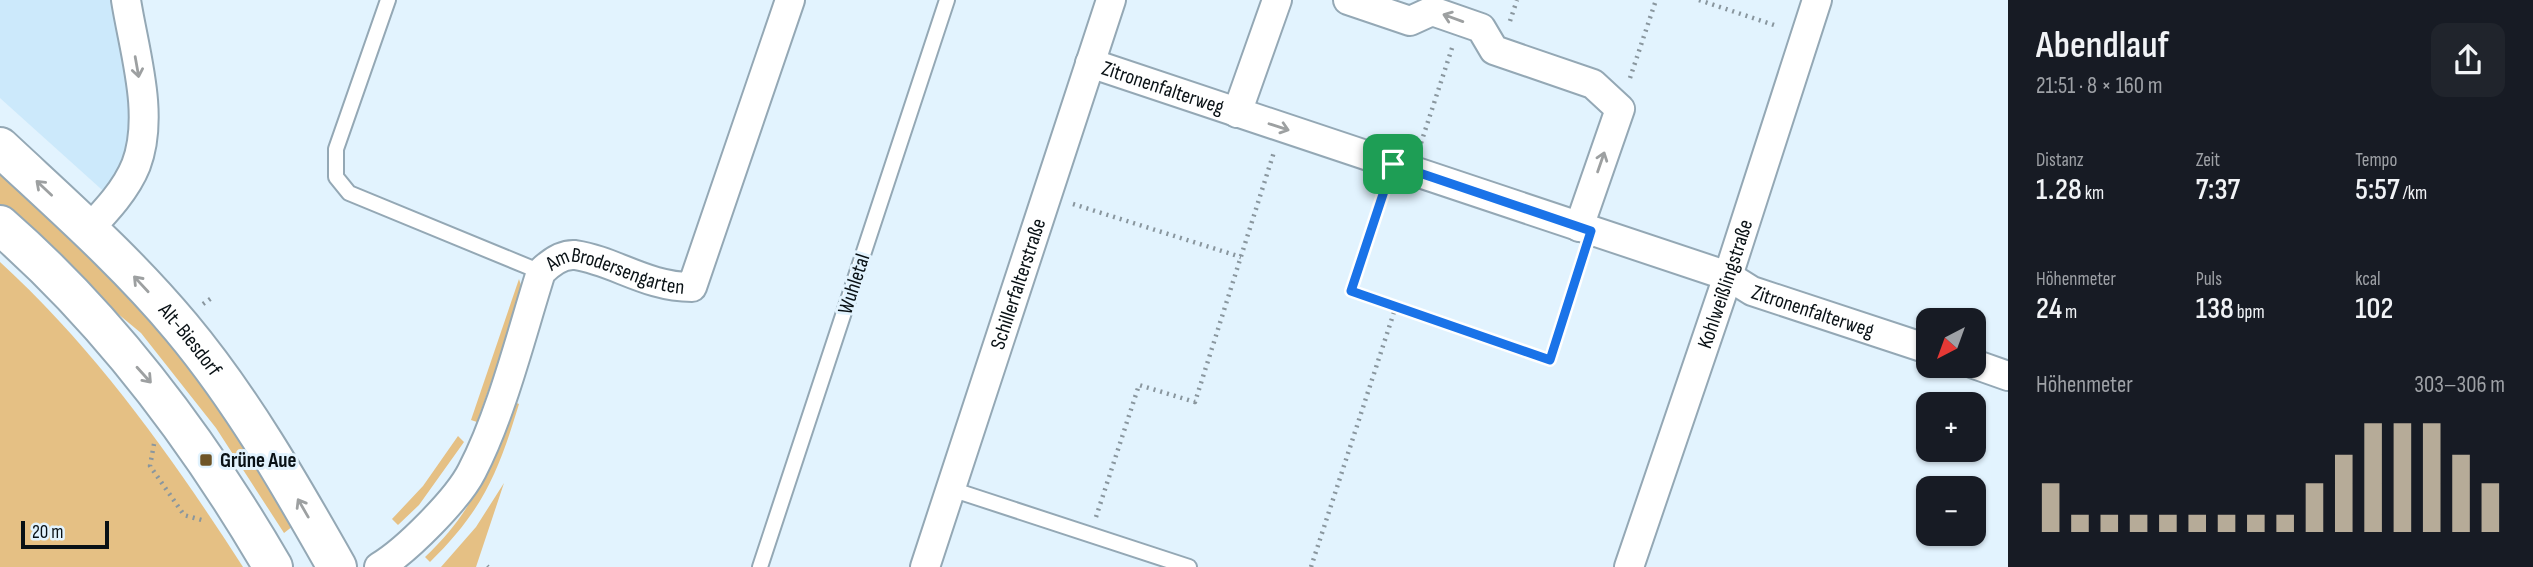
<!DOCTYPE html>
<html lang="de">
<head>
<meta charset="utf-8">
<style>
	body { margin:0; font-family:"Sofia Sans Condensed",sans-serif; background:#20242c; color:#f1f3f6; height:100vh; display:flex; flex-direction:column; font-size:26px; white-space:nowrap }
	* { box-sizing:border-box; margin:0 }
	p { font-size:23px; color:#9ea1a6 }
	.icon { flex:none; width:38px; height:38px; fill:none; stroke:currentColor; stroke-width:2; stroke-linecap:round; stroke-linejoin:round }
	.map { position:relative; flex:1; overflow:hidden }
	.panel { display:flex; flex-direction:column; background:#171b24; width:525px }
	.panel>* { flex:none }
	.needle { width:46px; rotate:221deg }
	.controls { position:absolute; left:1916px; top:308px; display:grid; gap:14px }
	.controls a { display:grid; place-items:center; width:70px; height:70px; border-radius:14px; background:#171b24; box-shadow:0 2px 5px #0004; font-size:35px }
	.scale { position:absolute; left:21px; bottom:18px; width:88px; box-sizing:border-box; padding-left:7px; border:4px solid #091115; border-top:0; font-size:19px; line-height:24px; white-space:nowrap; color:#091115; -webkit-text-stroke:5px #e2f3fe; paint-order:stroke }
	.pin { position:absolute; display:grid; place-items:center; width:60px; height:60px; color:#fff; margin:-30px; border-radius:14px; box-shadow:0 4px 10px #0006 }
	.round { display:grid; place-items:center; flex:none; width:74px; height:74px; border-radius:14px; background:#20242c }
	.head { display:flex; align-items:center; justify-content:space-between; height:119px; padding:0 28px }
	h1 { font-size:38px; font-weight:600; line-height:52px }
	.stats { display:grid; grid-template-columns:repeat(3,1fr); gap:10px; height:119px; padding:7px 28px }
	.stats div { display:grid; align-content:center }
	.stats b { font-size:30px; font-weight:600 }
	.stats small { font-size:19px; font-weight:400 }
	.stats p { font-size:19px }
	.chart { height:196px; padding:14px 28px }
	.chart p { display:flex; justify-content:space-between }
	.chart svg { width:100%; height:126px; margin-top:7px; stroke:#b6ab98; stroke-width:6 }
	main { display:flex; flex:1; min-height:0 }
	.map>svg:first-child { display:block }
</style>
</head>
<body>
<main>
<div class="map">
<svg width="2008" height="567" viewBox="0 0 2008 567">
	<rect width="100%" height="100%" fill="#e2f3fe"/>
	<path fill="#cce9fb" d="M0 0H120L139 134 110 197 0 98Z"/>
	<g fill="#e5c084">
		<path d="M0 172C58 227 117 281 168 342 215 400 255 463 293 526L284 533 216 428 141 333 76 279 0 206Z"/>
		<path d="M0 262C97 351 172 457 243 567H0Z"/>
		<path d="M519 279 523 292 477 422 471 420Z"/>
		<path d="M512 401 519 404C498 473 483 510 430 562L425 557C475 510 491 465 512 401Z"/>
		<path d="M458 436 464 442 419 505 398 525 392 519 423 486Z"/>
		<path d="M504 483 476 567H441L476 527Z"/>
	</g>
	<g fill="none" stroke-linecap="round" stroke-linejoin="round">
		<g stroke="#94a8b5" stroke-width="18">
			<g id="lane">
				<path d="M388 0 336 149V177L349 193 541 272"/>
				<path d="M951 489 1189 567"/>
				<path d="M760 567 947 0"/>
			</g>
		</g>
		<g stroke="#94a8b5" stroke-width="32">
			<g id="street">
				<path d="M1348 0 1410 21 1432 11 1481 28 1494 50 1593 84 1620 109 1579 227"/>
				<path id="s1" d="M1090 63 1728 276 1752 291 1928 349"/>
				<path d="M1237 113 1277 0"/>
				<path d="M88 230C106 211 126 190 136 165 155 115 134 51 126 0"/>
				<path d="M1974 364 2008 376"/>
				<path id="s2" d="M379 567C406 551 458 499 472 471 502 413 521 335 541 272 549 264 562 254 575 255 615 261 646 287 692 287L790 0"/>
				<path id="s3" d="M925 567 1111 0"/>
				<path id="s4" d="M1629 567 1728 276 1817 0"/>
			</g>
		</g>
		<g stroke="#94a8b5" stroke-width="42">
			<g id="primary">
				<path id="s5" d="M0 147C62 205 126 261 181 327 242 400 290 484 337 567"/>
				<path d="M0 225C111 322 199 440 273 567"/>
			</g>
		</g>
		<g stroke="#89969e" stroke-width="4.5" stroke-dasharray="2 5" stroke-linecap="butt">
			<path d="M1699 0 1777 26"/>
			<path d="M1510 21 1517 0"/>
			<path d="M1630 78 1656 0"/>
			<path d="M1421 143 1453 45"/>
			<path d="M1385 189 1351 291 1550 360 1584 255"/>
			<path d="M1073 204 1241 257"/>
			<path d="M203 304 213 297"/>
			<path d="M154 444 150 466 184 515 205 521"/>
			<path d="M1096 517 1139 385 1195 402 1274 152"/>
			<path d="M487 566 488 567"/>
			<path d="M1311 567 1396 306"/>
		</g>
		<use href="#lane" stroke="#fff" stroke-width="14"/>
		<use href="#street" stroke="#fff" stroke-width="28"/>
		<use href="#primary" stroke="#fff" stroke-width="38"/>
	</g>
	<defs><path id="oneway-shaft" d="M-6 0H5M1.5-3L5.5 0L1.5 3" fill="none" stroke-width="1.6" stroke-linecap="round" stroke-linejoin="round" transform="scale(1.75)"/></defs>
	<g stroke="#9da0a1">
		<use href="#oneway-shaft" transform="translate(1453 18) rotate(-160)"/>
		<use href="#oneway-shaft" transform="translate(137 67) rotate(80)"/>
		<use href="#oneway-shaft" transform="translate(1279 127) rotate(18)"/>
		<use href="#oneway-shaft" transform="translate(1601 162) rotate(-71)"/>
		<use href="#oneway-shaft" transform="translate(44 188) rotate(-137)"/>
		<use href="#oneway-shaft" transform="translate(141 284) rotate(-133)"/>
		<use href="#oneway-shaft" transform="translate(144 375) rotate(48)"/>
		<use href="#oneway-shaft" transform="translate(303 508) rotate(-120)"/>
	</g>
	<g fill="none" stroke-linecap="round" stroke-linejoin="round">
		<g stroke="#fff" stroke-width="14">
			<path id="route" d="M1393 164 1591 231 1550 360 1351 291Z"/>
		</g>
		<use href="#route" stroke="#1a73e8" stroke-width="9"/>
	</g>
	<rect fill="#6e5426" stroke="#e2f3fe" stroke-width="2.5" x="199" y="453" width="14" height="14" rx="3.5"/>
	<g text-anchor="middle" dominant-baseline="central" stroke-width="6" stroke-linejoin="round" paint-order="stroke">
		<g font-size="21" fill="#091115" stroke="#e2f3fe">
			<text stroke="none"><textPath href="#s1" startOffset="77">Zitronenfalterweg</textPath></text>
			<text stroke="none"><textPath href="#s2" startOffset="427">Am Brodersengarten</textPath></text>
			<text stroke="none"><textPath href="#s3" startOffset="298">Schillerfalterstraße</textPath></text>
			<text transform="translate(854 284) rotate(-72)">Wuhletal</text>
			<text stroke="none"><textPath href="#s4" startOffset="299">Kohlweißlingstraße</textPath></text>
			<text stroke="none"><textPath href="#s1" startOffset="765">Zitronenfalterweg</textPath></text>
			<text stroke="none"><textPath href="#s5" startOffset="271">Alt-Biesdorf</textPath></text>
		</g>
		<g font-size="21" font-weight="bold" fill="#091115" stroke="#e2f3fe" text-anchor="start">
			<text x="220" y="460">Grüne Aue</text>
		</g>
	</g>
</svg>
<div class="controls">
<a><svg class="needle" viewBox="-14 -14 28 28"><path d="M0-13l5 13h-10z" fill="#e53935"/><path d="M0 13l5-13h-10z" fill="#9ea1a6"/></svg></a>
<a>+</a>
<a>−</a>
</div>
<div class="scale">20 m</div>
<div class="pin" style="left:1393px;top:164px;background:#1e9e55"><svg class="icon" aria-label="arrive" viewBox="0 0 24 24"><path d="M6 21V4h12l-3 4 3 4H6"/></svg></div>
</div>
<section class="panel">
<div class="head"><div><h1>Abendlauf</h1><p>21:51 · 8 × 160 m</p></div><a class="round"><svg class="icon" aria-label="share" viewBox="0 0 24 24"><path d="M12 15V3M7 8l5-5 5 5M5 13v7h14v-7"/></svg></a></div>
<div class="stats">
<div><p>Distanz</p><b>1.28<small> km</small></b></div>
<div><p>Zeit</p><b>7:37</b></div>
<div><p>Tempo</p><b>5:57<small> /km</small></b></div>
</div>
<div class="stats">
<div><p>Höhenmeter</p><b>24<small> m</small></b></div>
<div><p>Puls</p><b>138<small> bpm</small></b></div>
<div><p>kcal</p><b>102</b></div>
</div>
<div class="chart"><p><span>Höhenmeter</span>303–306 m</p>
<svg viewBox="0 0 160 44" preserveAspectRatio="none"><path d="M5 44V27M15 44V38M25 44V38M35 44V38M45 44V38M55 44V38M65 44V38M75 44V38M85 44V38M95 44V27M105 44V17M115 44V6M125 44V6M135 44V6M145 44V17M155 44V27"/></svg>
</div>
</section>
</main>
</body>
</html>
